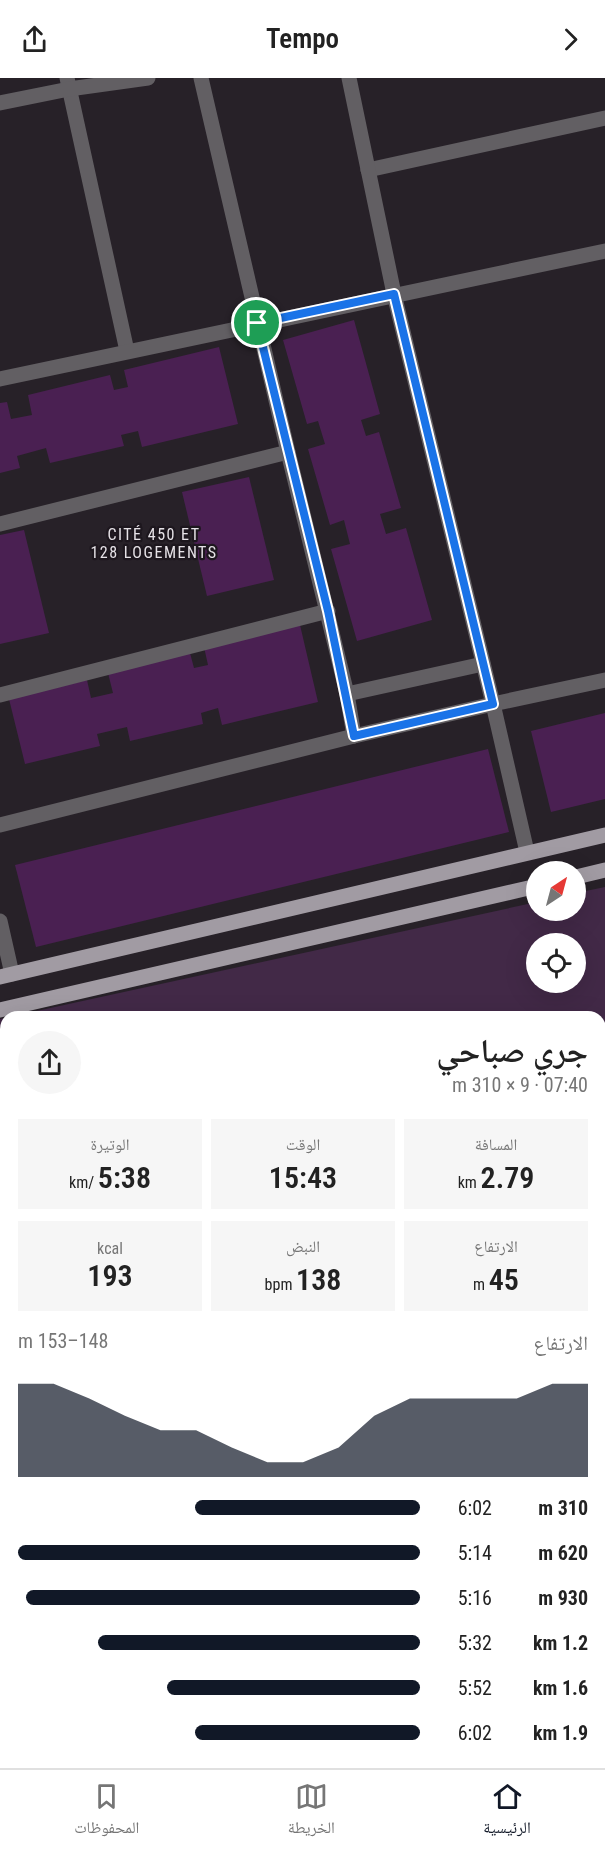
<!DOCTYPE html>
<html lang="ar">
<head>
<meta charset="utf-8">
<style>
	body { margin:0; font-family:"Roboto Condensed","Noto Naskh Arabic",sans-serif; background:#f6f6f6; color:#222; direction:rtl; height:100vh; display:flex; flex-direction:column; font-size:22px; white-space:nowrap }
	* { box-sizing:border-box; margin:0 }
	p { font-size:20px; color:#767676 }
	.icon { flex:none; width:33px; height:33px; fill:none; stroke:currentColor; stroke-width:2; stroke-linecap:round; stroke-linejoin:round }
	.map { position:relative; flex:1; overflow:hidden; direction:ltr }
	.panel { position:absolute; left:0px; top:933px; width:606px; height:758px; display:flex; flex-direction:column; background:#fff; border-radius:18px 18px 0 0; box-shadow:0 6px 24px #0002; direction:rtl }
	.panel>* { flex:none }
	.needle { width:39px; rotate:36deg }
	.controls { position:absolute; left:526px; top:783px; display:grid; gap:12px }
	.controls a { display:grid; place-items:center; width:60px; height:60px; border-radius:50%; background:#fff; box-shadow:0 6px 24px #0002; font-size:30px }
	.pin { position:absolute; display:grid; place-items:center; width:51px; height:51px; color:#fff; margin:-26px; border:3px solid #fff; border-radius:50%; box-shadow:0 2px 6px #0007 }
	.round { display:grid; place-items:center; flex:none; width:63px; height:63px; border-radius:32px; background:#f6f6f6 }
	.summary { display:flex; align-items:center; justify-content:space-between; height:102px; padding:0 18px }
	h1 { font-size:33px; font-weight:600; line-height:45px }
	.stats { display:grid; grid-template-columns:repeat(3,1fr); gap:9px; height:102px; padding:6px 18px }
	.stats div { display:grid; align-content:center; border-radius:0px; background:#f6f6f6; text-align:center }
	.stats b { font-size:30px; font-weight:600 }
	.stats small { font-size:16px; font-weight:400 }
	.stats p { font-size:16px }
	.chart { height:168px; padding:12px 18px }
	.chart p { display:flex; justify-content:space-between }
	.chart svg { width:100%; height:108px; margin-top:6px; fill:#111827; opacity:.7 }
	ul { padding:0 18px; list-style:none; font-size:20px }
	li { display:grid; grid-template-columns:96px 72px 1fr; align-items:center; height:45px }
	li i { height:15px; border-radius:8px; background:#111827 }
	header { display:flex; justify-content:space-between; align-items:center; height:78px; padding:0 18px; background:#fff; font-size:27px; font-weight:600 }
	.tabs { display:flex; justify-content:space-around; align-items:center; height:84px; border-top:2px solid #e0e0e0; background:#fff; font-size:16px; color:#767676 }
	.tabs a { display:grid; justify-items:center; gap:3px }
	.tabs .selected { color:#111827 }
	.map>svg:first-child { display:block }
</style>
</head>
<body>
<header><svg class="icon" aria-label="forward" viewBox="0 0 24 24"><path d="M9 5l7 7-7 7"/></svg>Tempo<svg class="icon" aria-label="share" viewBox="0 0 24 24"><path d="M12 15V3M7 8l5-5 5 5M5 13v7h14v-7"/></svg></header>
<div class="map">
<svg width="605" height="1690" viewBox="0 0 605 1690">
	<rect width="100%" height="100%" fill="#272128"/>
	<g fill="#332835">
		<path d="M6 1181V1684L437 1685 433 1690H0V1182Z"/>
		<path d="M605 1584V1690H540L543 1685 600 1684V1592Z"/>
	</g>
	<g fill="#422947" fill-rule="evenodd">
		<path d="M605 809V1030L600 1031V939H9L537 824V832H576V815ZM537 866H576V904H537Z"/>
		<path d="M6 940V1150L0 1152V941Z"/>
	</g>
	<g fill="#4a2052">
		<path d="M354 242 380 336 361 342 366 358 379 354 401 430 380 436 386 456 406 450 432 542 357 563 331 471 350 466 344 442 330 447 308 371 325 366 318 343 307 346 283 262Z"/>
		<path d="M219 269 238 346 142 369 138 353 121 357 124 368 50 385 46 370 17 378 20 390 0 395V325L7 324 11 341 32 337 28 317 110 297 114 312 128 309 124 292Z"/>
		<path d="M249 399 274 502 207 518 182 414Z"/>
		<path d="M24 452 49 555 0 566V457Z"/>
		<path d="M300 547 318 624 222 647 218 630 201 635 203 646 130 663 127 649 97 656 100 668 25 686 9 621 87 602 91 620 113 615 108 595 190 575 194 590 208 587 204 569Z"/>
		<path d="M605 635V721L551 734 531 653Z"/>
		<path d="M488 671 509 754 36 869 15 787Z"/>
		<path d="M605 1254V1290H604L600 1276V1256Z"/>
	</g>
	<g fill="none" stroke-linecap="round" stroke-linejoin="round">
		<g stroke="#625f63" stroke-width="15">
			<path d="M67 0 127 273"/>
			<path d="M201 0 288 374 347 616 354 658"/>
			<path d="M0 25 69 11 148 0"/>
			<path d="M368 92 605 40"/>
			<path d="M0 301 605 173"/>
			<path d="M0 446 288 374"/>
			<path d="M347 616 483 586"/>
			<path d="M0 617 328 533"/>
			<path d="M0 747 354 658 493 626 394 216 349 0"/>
			<path d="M527 774 493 626 605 602"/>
			<path d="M0 843 12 896"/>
			<path d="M600 1029 605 1028"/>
			<path d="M0 1158 6 1157"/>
			<path d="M0 1195 6 1193"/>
			<path d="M600 1412 605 1413"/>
			<path d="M600 1502H605"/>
			<path d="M600 1555 605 1546"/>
			<path d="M600 1669 605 1661"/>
			<path d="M282 1684 291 1690"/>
			<path d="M212 1690V1684"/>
			<path d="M389 1690 392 1684"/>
			<path d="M472 1690 475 1684"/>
			<path d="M516 1690 520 1684"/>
			<path d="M586 1690 590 1684"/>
		</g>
		<g stroke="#a19ba3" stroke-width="15">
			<path d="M576 799 605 792"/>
			<path d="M0 899 605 757"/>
			<path d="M0 932 537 808"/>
		</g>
	</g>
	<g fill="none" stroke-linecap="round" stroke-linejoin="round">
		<g stroke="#fff" stroke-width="12">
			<path id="route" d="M394 216 493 626 354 658 328 533 257 245Z"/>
		</g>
		<use href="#route" stroke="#1a73e8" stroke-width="8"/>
	</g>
	<g text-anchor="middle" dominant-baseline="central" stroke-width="4.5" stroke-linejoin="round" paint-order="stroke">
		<g font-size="16" letter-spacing="1.5" fill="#e6e2e7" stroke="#1d171e">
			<text x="154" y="456">CITÉ 450 ET<tspan x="154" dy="18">128 LOGEMENTS</tspan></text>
		</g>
	</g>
</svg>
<div class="controls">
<a><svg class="needle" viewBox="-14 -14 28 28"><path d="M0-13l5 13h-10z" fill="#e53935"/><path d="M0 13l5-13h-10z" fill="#767676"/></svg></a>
<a><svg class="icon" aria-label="locate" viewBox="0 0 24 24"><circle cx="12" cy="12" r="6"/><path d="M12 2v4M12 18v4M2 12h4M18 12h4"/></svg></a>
</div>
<div class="pin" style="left:257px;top:245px;background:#1e9e55"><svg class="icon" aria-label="arrive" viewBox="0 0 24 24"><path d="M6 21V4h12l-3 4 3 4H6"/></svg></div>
<section class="panel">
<div class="summary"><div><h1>جري صباحي</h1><p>07:40 · 9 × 310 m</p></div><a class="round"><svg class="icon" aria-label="share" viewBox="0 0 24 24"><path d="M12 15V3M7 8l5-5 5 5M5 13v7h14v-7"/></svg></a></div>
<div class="stats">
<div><p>المسافة</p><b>2.79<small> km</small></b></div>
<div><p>الوقت</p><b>15:43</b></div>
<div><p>الوتيرة</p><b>5:38<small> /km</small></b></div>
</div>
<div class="stats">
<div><p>الارتفاع</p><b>45<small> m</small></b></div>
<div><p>النبض</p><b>138<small> bpm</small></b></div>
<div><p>kcal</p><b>193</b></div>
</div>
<div class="chart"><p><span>الارتفاع</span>148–153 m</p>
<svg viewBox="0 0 160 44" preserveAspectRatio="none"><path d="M0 44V6L10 6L20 12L30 19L40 25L50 25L60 32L70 38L80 38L90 32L100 19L110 12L120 12L130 12L140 12L150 6L160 6V44z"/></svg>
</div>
<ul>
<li><b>310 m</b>6:02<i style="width:56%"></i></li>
<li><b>620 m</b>5:14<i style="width:100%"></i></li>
<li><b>930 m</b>5:16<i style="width:98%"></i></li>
<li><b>1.2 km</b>5:32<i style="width:80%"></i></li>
<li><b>1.6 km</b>5:52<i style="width:63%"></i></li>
<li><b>1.9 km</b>6:02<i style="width:56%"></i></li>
</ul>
</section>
</div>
<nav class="tabs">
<a class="selected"><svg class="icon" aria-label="home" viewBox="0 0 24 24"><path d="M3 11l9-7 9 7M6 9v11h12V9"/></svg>الرئيسية</a>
<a><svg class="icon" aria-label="map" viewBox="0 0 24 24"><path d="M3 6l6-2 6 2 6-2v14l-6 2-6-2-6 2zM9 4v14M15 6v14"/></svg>الخريطة</a>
<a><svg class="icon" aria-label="saved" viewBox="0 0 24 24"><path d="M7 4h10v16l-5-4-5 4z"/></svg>المحفوظات</a>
</nav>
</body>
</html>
